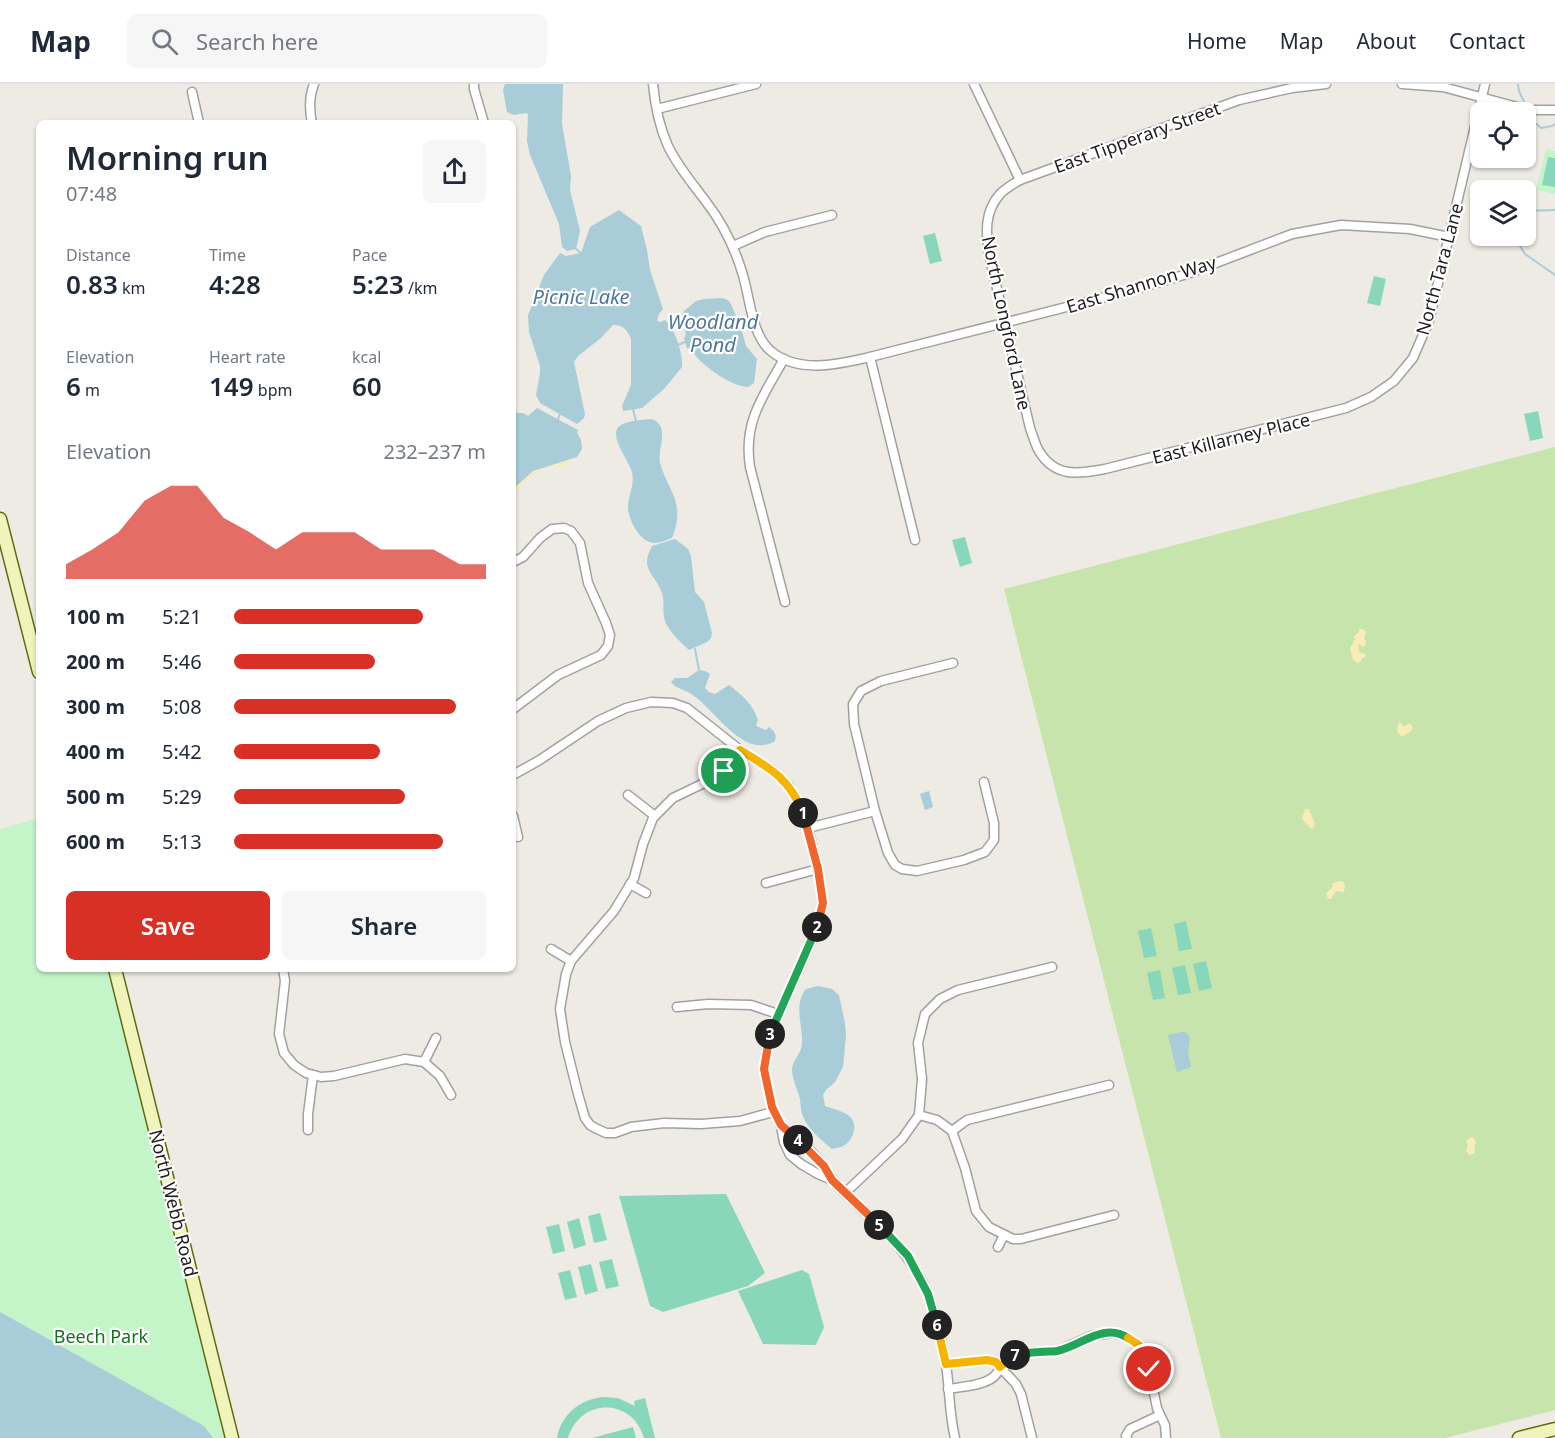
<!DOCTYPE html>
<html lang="en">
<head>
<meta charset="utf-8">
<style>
	body { margin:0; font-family:"Noto Sans",sans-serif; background:#f6f6f7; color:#1f2937; height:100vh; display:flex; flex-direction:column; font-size:22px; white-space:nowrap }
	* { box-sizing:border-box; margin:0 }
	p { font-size:20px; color:#747a83 }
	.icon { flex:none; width:33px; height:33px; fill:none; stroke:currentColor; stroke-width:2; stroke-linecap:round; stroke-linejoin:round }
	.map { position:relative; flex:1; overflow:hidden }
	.sheet { position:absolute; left:36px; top:36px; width:480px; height:852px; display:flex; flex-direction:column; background:#fff; border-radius:9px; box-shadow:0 2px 4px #0004 }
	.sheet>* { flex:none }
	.tools { position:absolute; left:1470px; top:18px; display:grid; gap:12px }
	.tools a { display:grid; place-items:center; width:66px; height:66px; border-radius:9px; background:#fff; box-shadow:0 2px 4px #0004; font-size:30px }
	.pin { position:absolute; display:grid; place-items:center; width:51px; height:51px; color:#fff; margin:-26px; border:3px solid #fff; border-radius:50%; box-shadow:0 2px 6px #0007 }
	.km { position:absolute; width:30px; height:30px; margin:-15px; border-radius:50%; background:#222; color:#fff; font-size:16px; line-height:30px; text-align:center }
	.round { display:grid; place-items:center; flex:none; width:63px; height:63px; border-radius:9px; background:#f6f6f7 }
	.overview { display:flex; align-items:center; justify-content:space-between; height:102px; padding:0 30px }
	h1 { font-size:33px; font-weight:600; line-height:45px }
	.stats { display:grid; grid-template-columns:repeat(3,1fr); gap:9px; height:102px; padding:6px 30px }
	.stats div { display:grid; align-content:center }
	.stats b { font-size:26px; font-weight:600 }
	.stats small { font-size:16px; font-weight:400 }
	.stats p { font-size:16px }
	.chart { height:168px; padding:12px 30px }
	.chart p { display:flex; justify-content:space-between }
	.chart svg { width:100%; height:108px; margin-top:6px; fill:#d93025; opacity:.7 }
	.primary-button { display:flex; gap:12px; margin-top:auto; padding:12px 30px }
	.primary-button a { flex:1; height:69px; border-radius:9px; background:#d93025; color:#fff; font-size:24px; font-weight:600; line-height:69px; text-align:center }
	.primary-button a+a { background:#f6f6f7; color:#1f2937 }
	ul { padding:0 30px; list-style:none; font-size:20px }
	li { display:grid; grid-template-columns:96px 72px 1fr; align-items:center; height:45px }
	li i { height:15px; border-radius:8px; background:#d93025 }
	header { display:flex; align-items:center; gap:36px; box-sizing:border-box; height:84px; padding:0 30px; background:#fff; border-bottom:2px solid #e0e1e3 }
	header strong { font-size:28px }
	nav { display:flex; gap:33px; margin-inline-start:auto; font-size:21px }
	.search { width:420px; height:54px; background:#f6f6f7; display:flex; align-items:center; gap:15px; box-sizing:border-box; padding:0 21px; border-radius:9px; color:#747a83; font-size:22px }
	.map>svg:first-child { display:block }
</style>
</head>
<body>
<header>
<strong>Map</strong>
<div class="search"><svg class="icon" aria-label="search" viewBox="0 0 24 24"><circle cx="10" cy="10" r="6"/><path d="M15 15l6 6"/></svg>Search here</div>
<nav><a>Home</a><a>Map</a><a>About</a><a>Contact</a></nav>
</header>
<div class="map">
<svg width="1555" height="1354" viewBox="0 0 1555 1354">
	<rect width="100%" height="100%" fill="#eeebe4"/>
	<path fill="#c7e4ad" d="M1555 363V1326L1445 1354H1221L1004 505Z"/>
	<g fill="#f9edb7">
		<path d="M572 375 568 382C561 382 554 382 548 383 532 387 524 400 513 410V405L533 387Z"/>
		<path d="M1359 545H1363L1366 548 1364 554 1366 557 1365 562 1362 563 1360 560 1358 561 1359 568 1365 570 1366 572 1364 574H1362L1361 577 1357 579 1353 576 1350 563 1353 560V557L1356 555 1353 553 1359 548Z"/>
		<path d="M1400 639 1402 640 1403 643 1410 639 1413 644 1410 648 1403 652H1401L1397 647 1398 640Z"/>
		<path d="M1305 725H1309L1315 740 1313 744 1311 745 1302 735Z"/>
		<path d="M1342 797 1345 801 1344 808 1336 807 1331 815H1328L1326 809 1333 803 1332 800 1336 798Z"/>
		<path d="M1471 1053 1474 1054 1476 1059 1474 1062 1475 1069 1469 1071 1466 1066 1468 1061 1466 1057Z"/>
	</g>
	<g fill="#c4f5c9">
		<path d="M1546 65 1555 67V110L1536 106Z"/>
		<path d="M39 734V885H114L231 1354H0V745Z"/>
	</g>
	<g fill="#88d7ba">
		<path d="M1548 73 1555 74V103L1542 101Z"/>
		<path d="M935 149 942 177 930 180 923 152Z"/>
		<path d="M1374 192 1386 195 1380 222 1367 219Z"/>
		<path d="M1538 327 1543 354 1530 357 1524 330Z"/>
		<path d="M965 453 972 479 960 483 952 456Z"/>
		<path d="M1186 837 1192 865 1179 867 1174 840Z"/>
		<path d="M1151 844 1157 872 1144 874 1138 847Z"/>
		<path d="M1206 877 1212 904 1199 907 1193 880Z"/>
		<path d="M1185 881 1191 909 1178 911 1172 884Z"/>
		<path d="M1160 886 1165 914 1153 916 1147 889Z"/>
		<path d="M726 1110 765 1189 748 1202 663 1228 650 1222 619 1112Z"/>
		<path d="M600 1129 607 1156 594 1159 588 1132Z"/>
		<path d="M579 1134 586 1161 574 1165 567 1138Z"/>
		<path d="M559 1140 565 1167 553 1170 546 1143Z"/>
		<path d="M612 1175 619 1202 606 1205 599 1178Z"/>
		<path d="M591 1180 598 1207 585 1211 578 1183Z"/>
		<path d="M570 1186 577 1213 565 1216 558 1189Z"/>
		<path d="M802 1186 809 1190 824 1243 816 1261 763 1260 738 1207Z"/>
		<path d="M602 1313 618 1314 635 1322 634 1317 645 1314 655 1354H644C632 1313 580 1314 568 1354H557C561 1331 579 1316 602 1313Z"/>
		<path d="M633 1343 636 1354H592Z"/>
	</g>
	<g fill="#a8ccd8">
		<path d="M505 0H563L562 40 571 92 570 106 580 147 576 165 567 167 562 163 559 140 530 71 527 57 528 30 526 29 514 31 507 28 503 6Z"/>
		<path d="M619 126 641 142 647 166 650 186 663 225 659 230 657 237 660 238 665 236C675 245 683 269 682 283L664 305 642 324 623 327 622 322 631 301V255C628 247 623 240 613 241L601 254 578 272 574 278 585 330 584 334 577 340 540 319 536 311 540 289V282L529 248 528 231 544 191 560 169 566 172 581 169 590 143Z"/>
		<path d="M722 214 728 216 731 220 742 247 746 262 757 275 754 299 748 303C730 302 699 280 691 265L687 264 684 255 686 250 681 232 683 228 696 217 704 215Z"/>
		<path d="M537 324 578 346 577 349 581 356 582 365 577 373 533 387 513 405V329H523L528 332Z"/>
		<path d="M652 335C671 343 657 364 660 379 669 409 686 419 672 454 667 456 660 459 654 459 640 458 629 437 628 424 628 412 635 401 632 388 628 375 612 357 617 345 622 336 643 336 652 335Z"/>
		<path d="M675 455 688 465 691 472 695 508 704 518 712 549 711 554 707 558 689 566C681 558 669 548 665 537 662 528 665 518 662 509 655 489 639 486 652 462Z"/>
		<path d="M699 586 705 587 710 590 705 604 709 608 715 610 729 601C742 611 753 620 758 636L756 642 766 646 769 643C774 647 777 649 775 657 742 676 715 624 691 610 684 605 676 605 671 598L675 594H687Z"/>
		<path d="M929 707 933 723 925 726 920 710Z"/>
		<path d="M818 902 832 905 839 911 845 939 846 952 843 983 835 998 826 1006 823 1011 825 1022C833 1025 845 1027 851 1034 859 1044 851 1059 841 1063 838 1064 835 1064 832 1065 821 1056 806 1043 802 1030 800 1024 801 1017 799 1011 796 1003 792 993 792 985 793 975 802 969 802 959 803 940 793 922 806 905Z"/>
		<path d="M1181 948H1185L1190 953 1188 968 1191 983 1177 988 1168 951Z"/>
		<path d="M0 1228 204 1342 213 1354H0Z"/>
	</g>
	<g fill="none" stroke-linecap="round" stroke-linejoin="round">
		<g stroke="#a8ccd8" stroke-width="2">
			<path d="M1518 0 1519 7 1526 22"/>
			<path d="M1529 28 1533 37 1541 44 1552 42 1555 40"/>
			<path d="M1526 127 1555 126"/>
			<path d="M1514 152 1525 170 1555 191"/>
			<path d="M576 165 581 169"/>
			<path d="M678 261 685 258"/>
			<path d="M633 325 636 337"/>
			<path d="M558 335 560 330"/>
			<path d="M695 565 699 586"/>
		</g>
		<g stroke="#a1a1a1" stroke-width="11">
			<g id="minor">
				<path d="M474 0V5L484 39"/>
				<path d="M653 0C655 22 659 42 668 62 678 83 693 100 707 119 723 140 734 162 742 188 750 212 751 252 772 268 800 290 839 280 870 273L1133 206 1187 190 1292 150 1341 141 1410 145 1449 153"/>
				<path d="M974 0 1020 96"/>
				<path d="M1326 0 1292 4 1239 16 1020 96C1013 100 1005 105 1000 110 984 128 986 149 989 171L1030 344C1033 352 1035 360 1039 367 1055 394 1079 390 1105 385L1346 324 1371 313 1394 297 1413 274 1429 237 1485 0"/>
				<path d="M1402 0 1443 3 1528 26H1555"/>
				<path d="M192 8 199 39"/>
				<path d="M657 25 756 0"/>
				<path d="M312 39C309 25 309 13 314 0"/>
				<path d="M733 162 765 148 832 131"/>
				<path d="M870 273 915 456"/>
				<path d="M784 275C763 312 743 338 750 383L785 518"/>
				<path d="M513 478 523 473 540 454 552 445 564 444 571 447 580 459 588 499 606 539 610 551 608 562 601 571 558 591 513 625"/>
				<path d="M953 579 881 597 861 607 853 620 854 640 875 727 888 769 895 781 902 785 917 787 964 776 985 768 994 756V739L984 698"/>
				<path d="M740 666 724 687 702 700 673 714 653 734 643 760 634 794 614 827 571 877 566 890 560 925 565 958 578 1010 585 1034 590 1041 595 1044 606 1049H615L631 1043 664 1039 701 1040 740 1037 773 1028"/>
				<path d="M513 691 538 677 598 637 626 624 651 618 673 619 687 624 740 666 772 686 789 702 802 725 808 744 818 785 823 819 816 847 769 953 764 985 772 1022 781 1042 784 1058 790 1071 801 1080 818 1090 832 1096"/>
				<path d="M628 711 655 732"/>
				<path d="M513 732 518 753"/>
				<path d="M808 744 875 727"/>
				<path d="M766 799 818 785"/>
				<path d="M630 800 646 809"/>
				<path d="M551 865 571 877"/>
				<path d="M283 885 285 897 279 950 284 969 294 981 306 989 321 993 334 992 405 975 424 978 440 992 451 1011"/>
				<path d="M677 923 708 920 751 921 778 930"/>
				<path d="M424 978 436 954"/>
				<path d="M919 1031 937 1036 952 1047 965 1084 976 1127 989 1143 1013 1155H1021L1114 1131"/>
				<path d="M781 1042C796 1053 813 1067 824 1083 829 1089 832 1096 837 1101 871 1136 909 1163 928 1210 935 1229 943 1261 946 1281 950 1306 949 1330 955 1354"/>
				<path d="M308 1046V1030L313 991"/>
				<path d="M952 1047 967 1036 1109 1001"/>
				<path d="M845 1109 902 1055 919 1031 922 995 918 959 925 930 940 915 958 906 1052 883"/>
				<path d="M998 1163 1004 1151"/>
				<path d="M946 1280 987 1276 996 1278 1000 1283C995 1302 965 1302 948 1305"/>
				<path d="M1032 1354 1021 1310 1016 1300 1000 1283 1015 1271 1035 1268 1058 1267 1091 1252 1112 1249 1123 1251 1139 1261 1149 1285 1157 1324 1160 1331"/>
				<path d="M1127 1354 1126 1352 1130 1345 1160 1331 1165 1341 1166 1354"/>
			</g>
		</g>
		<g stroke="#5f6b0d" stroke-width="15">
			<g id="secondary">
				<path d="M0 435 39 588"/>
				<path d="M115 885 232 1354"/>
				<path d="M1519 1354 1555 1345"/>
			</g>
		</g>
		<use href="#minor" stroke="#fff" stroke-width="8"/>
		<use href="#secondary" stroke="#f0f4bb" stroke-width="12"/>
	</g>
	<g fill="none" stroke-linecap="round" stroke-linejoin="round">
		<g stroke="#fff" stroke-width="12">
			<path id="split-1" d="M724 687 740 666C770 684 790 695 803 729"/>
		</g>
		<g stroke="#fff" stroke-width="12">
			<path id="split-2" d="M803 729 818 785 823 819 817 843"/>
		</g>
		<g stroke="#fff" stroke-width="12">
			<path id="split-3" d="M770 950 817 843"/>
		</g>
		<g stroke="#fff" stroke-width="12">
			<path id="split-4" d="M770 950 764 985 772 1023 781 1041 798 1056"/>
		</g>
		<g stroke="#fff" stroke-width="12">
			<path id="split-5" d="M798 1056 824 1082 832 1096 879 1141"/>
		</g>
		<g stroke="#fff" stroke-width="12">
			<path id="split-6" d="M879 1141 908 1172 928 1210 937 1241"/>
		</g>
		<g stroke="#fff" stroke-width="12">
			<path id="split-7" d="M937 1241 946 1280 987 1276 996 1278 1000 1283 1015 1271"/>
		</g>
		<g stroke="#fff" stroke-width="12">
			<path id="split-8" d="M1015 1271C1023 1270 1031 1268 1039 1268 1045 1267 1052 1268 1057 1267 1081 1262 1103 1238 1128 1254"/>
		</g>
		<g stroke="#fff" stroke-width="12">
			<path id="split-9" d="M1128 1254 1139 1261 1149 1285"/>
		</g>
		<use href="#split-1" stroke="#f5b400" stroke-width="8"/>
		<use href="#split-2" stroke="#f0652b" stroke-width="8"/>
		<use href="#split-3" stroke="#22a559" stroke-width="8"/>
		<use href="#split-4" stroke="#f0652b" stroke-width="8"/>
		<use href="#split-5" stroke="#f0652b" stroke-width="8"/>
		<use href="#split-6" stroke="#22a559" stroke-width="8"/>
		<use href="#split-7" stroke="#f5b400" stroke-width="8"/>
		<use href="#split-8" stroke="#22a559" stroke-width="8"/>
		<use href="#split-9" stroke="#f5b400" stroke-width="8"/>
	</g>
	<g text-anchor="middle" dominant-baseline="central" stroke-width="4.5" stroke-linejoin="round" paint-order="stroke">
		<g font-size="18" fill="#1d1d1d" stroke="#fff">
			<text transform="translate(1137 53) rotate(-20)">East Tipperary Street</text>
			<text transform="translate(1439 185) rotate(-75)">North Tara Lane</text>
			<text transform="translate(1141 200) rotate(-17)">East Shannon Way</text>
			<text transform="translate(1007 239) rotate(78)">North Longford Lane</text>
			<text transform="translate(1231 354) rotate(-14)">East Killarney Place</text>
			<text transform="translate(174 1119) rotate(76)">North Webb Road</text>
		</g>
		<g font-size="18" fill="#14721e" stroke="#fff">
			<text x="101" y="1252">Beech Park</text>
		</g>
		<g font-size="20" font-style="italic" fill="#4f759e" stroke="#fff">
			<text x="581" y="212">Picnic Lake</text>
			<text x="713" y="237">Woodland<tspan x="713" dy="23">Pond</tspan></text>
		</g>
	</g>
</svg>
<div class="tools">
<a><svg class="icon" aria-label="locate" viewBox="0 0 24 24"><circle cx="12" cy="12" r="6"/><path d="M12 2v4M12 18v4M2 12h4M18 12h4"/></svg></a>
<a><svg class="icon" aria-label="layers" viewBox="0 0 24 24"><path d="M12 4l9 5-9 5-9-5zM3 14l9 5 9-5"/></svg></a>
</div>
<div class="pin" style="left:724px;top:687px;background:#1e9e55"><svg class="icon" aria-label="arrive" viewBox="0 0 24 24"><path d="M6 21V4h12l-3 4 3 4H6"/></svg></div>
<div class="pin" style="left:1149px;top:1285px;background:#d93025"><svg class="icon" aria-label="check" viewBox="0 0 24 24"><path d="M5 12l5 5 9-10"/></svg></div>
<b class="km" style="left:803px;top:729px">1</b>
<b class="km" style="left:817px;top:843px">2</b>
<b class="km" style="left:770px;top:950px">3</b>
<b class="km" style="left:798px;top:1056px">4</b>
<b class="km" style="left:879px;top:1141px">5</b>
<b class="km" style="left:937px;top:1241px">6</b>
<b class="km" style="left:1015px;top:1271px">7</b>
<section class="sheet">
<div class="overview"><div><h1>Morning run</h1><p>07:48</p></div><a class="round"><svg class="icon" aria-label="share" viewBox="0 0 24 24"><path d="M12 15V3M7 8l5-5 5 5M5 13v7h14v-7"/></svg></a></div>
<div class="stats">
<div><p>Distance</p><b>0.83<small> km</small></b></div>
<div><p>Time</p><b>4:28</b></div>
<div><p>Pace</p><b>5:23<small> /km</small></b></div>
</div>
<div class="stats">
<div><p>Elevation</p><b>6<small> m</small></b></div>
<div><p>Heart rate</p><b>149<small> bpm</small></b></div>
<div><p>kcal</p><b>60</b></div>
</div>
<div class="chart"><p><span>Elevation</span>232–237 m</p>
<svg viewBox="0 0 160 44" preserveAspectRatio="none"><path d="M0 44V38L10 32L20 25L30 12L40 6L50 6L60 19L70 25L80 32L90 25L100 25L110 25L120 32L130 32L140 32L150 38L160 38V44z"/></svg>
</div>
<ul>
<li><b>100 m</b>5:21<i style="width:75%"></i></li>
<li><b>200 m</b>5:46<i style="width:56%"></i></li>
<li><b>300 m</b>5:08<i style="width:88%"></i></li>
<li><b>400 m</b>5:42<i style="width:58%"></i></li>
<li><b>500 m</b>5:29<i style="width:68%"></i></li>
<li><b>600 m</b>5:13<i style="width:83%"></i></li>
</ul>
<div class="primary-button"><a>Save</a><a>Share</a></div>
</section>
</div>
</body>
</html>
